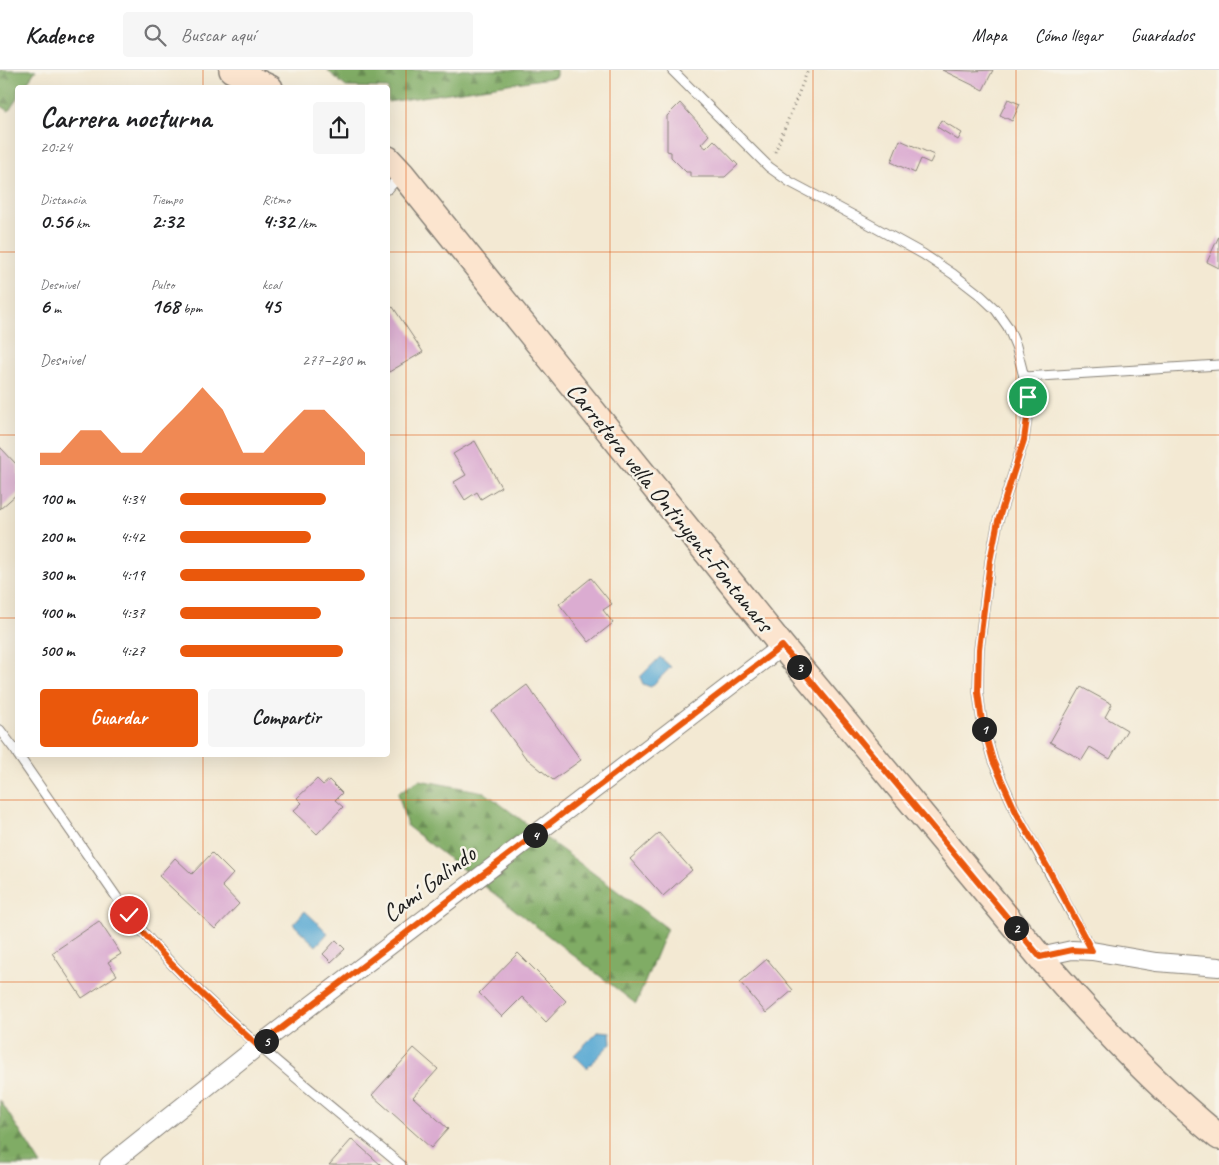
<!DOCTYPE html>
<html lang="es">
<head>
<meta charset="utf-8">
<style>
	body { margin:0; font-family:Caveat,sans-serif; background:#f6f6f6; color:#202124; height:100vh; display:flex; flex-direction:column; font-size:19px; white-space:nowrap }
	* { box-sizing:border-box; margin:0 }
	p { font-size:16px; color:#757577 }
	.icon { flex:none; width:28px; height:28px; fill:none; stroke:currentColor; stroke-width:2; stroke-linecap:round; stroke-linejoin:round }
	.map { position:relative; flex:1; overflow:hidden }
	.panel { position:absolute; left:15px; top:15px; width:375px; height:672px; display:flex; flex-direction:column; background:#fff; border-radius:5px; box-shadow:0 5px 20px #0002 }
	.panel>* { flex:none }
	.pin { position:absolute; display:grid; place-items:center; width:42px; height:42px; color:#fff; margin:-21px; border:2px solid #fff; border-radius:50%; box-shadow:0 1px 5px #0007 }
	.km { position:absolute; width:25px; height:25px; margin:-12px; border-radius:50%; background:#222; color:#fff; font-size:14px; line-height:25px; text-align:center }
	.round { display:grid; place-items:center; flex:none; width:52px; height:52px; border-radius:5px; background:#f6f6f6 }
	.overview { display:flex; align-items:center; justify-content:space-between; height:85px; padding:0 25px }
	h1 { font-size:28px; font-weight:800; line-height:38px }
	.figures { display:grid; grid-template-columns:repeat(3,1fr); gap:8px; height:85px; padding:5px 25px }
	.figures div { display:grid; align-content:center }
	.figures b { font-size:21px; font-weight:800 }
	.figures small { font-size:14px; font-weight:400 }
	.figures p { font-size:14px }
	.chart { height:140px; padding:10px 25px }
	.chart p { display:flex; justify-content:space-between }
	.chart svg { width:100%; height:90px; margin-top:5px; fill:#ea580c; opacity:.7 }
	.cta { display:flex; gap:10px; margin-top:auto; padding:10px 25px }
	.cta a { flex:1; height:58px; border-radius:5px; background:#ea580c; color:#fff; font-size:20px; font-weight:800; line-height:58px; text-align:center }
	.cta a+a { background:#f6f6f6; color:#202124 }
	ul { padding:0 25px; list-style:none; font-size:16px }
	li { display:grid; grid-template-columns:80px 60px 1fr; align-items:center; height:38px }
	li i { height:12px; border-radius:6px; background:#ea580c }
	header { display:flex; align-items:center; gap:30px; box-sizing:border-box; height:70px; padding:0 25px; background:#fff; border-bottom:1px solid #e0e0e0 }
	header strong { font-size:24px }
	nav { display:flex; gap:28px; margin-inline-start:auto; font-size:18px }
	.search { width:350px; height:45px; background:#f6f6f6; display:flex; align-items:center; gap:12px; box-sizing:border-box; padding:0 18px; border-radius:5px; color:#757577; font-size:19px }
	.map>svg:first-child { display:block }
</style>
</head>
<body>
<header>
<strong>Kadence</strong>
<div class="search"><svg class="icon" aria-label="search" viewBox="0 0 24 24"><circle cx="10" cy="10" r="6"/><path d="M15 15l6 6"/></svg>Buscar aquí</div>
<nav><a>Mapa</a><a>Cómo llegar</a><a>Guardados</a></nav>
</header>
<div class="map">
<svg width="1219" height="1095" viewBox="0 0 1219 1095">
	<defs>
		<pattern id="forest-firs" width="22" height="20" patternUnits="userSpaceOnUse" patternTransform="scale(1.25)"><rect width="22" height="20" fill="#80ac65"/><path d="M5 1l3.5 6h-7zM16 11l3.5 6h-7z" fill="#688b52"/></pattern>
	</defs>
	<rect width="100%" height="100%" fill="#f7f3e8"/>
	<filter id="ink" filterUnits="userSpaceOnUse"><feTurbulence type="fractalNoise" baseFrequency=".02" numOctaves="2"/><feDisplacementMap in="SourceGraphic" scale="10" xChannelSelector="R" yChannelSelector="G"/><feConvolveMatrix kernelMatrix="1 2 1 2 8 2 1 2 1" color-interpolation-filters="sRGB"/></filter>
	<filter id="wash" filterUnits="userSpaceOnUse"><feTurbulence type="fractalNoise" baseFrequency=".0096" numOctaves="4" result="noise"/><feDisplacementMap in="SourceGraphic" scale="20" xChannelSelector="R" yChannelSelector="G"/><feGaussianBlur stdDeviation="1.12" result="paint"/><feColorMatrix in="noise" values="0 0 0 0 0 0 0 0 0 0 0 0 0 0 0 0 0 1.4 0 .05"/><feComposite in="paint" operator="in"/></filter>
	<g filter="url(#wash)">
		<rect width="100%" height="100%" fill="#f3e9d3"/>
		<g fill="url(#forest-firs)" stroke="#4e6440">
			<path d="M0 0H36L24 17 18 18 17 28 9 41 0 35Z"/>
			<path d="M327 0H556V7L388 32V18L346 17Z"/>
			<path d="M419 710 484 722 667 858 636 934 407 756 398 723Z"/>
			<path d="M0 1030 41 1095H0Z"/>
		</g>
		<g fill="#58a9d3" stroke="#3a6278">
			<path d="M660 587 671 597 651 617 643 614 640 607Z"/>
			<path d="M305 841 328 863 316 876 293 854Z"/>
			<path d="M598 961 610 962 611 973 587 998 574 985Z"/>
		</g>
		<g id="blocks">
			<g fill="#dbacd1">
				<path d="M942 0 973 1 993 0 983 20Z"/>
				<path d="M1008 29 1020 34 1012 51 1000 45Z"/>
				<path d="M680 33 709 65 701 74 706 78 714 70 738 95 725 107H690V102H686L671 87V82L667 81V46Z"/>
				<path d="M941 50 962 63 958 70 937 57Z"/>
				<path d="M900 70 934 85 930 93 921 89 915 103 891 92Z"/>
				<path d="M1219 166V198L1207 192Z"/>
				<path d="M393 237 423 282 389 302 388 299V240Z"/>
				<path d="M475 371 501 417 481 429 477 422 465 430 454 412 466 405 453 384Z"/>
				<path d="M0 377 18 396V423L0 439Z"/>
				<path d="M591 508 612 534 603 540 613 553 589 572 559 534Z"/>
				<path d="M527 615 581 690 553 710 525 687 492 641Z"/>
				<path d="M1081 617 1112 634 1105 647 1127 660 1110 689 1090 677 1082 690 1050 672Z"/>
				<path d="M317 709 323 715 329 710 342 723 335 730 343 737 317 764 293 741 302 733 297 728Z"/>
				<path d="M659 763 692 800 663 826 630 789Z"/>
				<path d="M212 783 233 804 222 816 239 834 215 859 159 806 175 788 192 804Z"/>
				<path d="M99 851 121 884 108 892 117 905 82 928 52 883Z"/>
				<path d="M336 870 345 879 331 892 323 884Z"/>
				<path d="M518 883 566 931 546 952 522 927 502 947 479 923Z"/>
				<path d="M767 889 793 920 766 943 740 912Z"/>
				<path d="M414 978 438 999 413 1027 448 1059 431 1078 372 1025Z"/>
				<path d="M352 1069 381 1095H329Z"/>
			</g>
		</g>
	</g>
	<g filter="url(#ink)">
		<use href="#blocks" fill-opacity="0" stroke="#888278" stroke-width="1"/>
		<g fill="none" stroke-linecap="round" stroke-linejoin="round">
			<g stroke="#888278" stroke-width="11">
				<g id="lane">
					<path d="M672 0 769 97 790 112 858 148 923 184 953 204 980 225 996 240 1008 257 1016 276 1024 307 1028 327 1027 348 1024 370 998 451 990 491 979 579 978 622 982 652 993 691 1016 742 1092 881"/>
					<path d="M388 119 401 104"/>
					<path d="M1024 307 1219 295"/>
					<path d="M0 660 18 684"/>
					<path d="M18 685 129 845C159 883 193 917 229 949 284 1000 344 1047 401 1095"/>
				</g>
			</g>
			<g stroke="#888278" stroke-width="20">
				<g id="street">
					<path d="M1040 887 1072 880 1092 881 1156 892 1219 897"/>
					<path d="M109 1095 258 976 782 576"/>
				</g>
			</g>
			<g stroke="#888278" stroke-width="28">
				<g id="secondary">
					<path d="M232 0 270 18"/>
					<path d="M388 89 402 104 782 576 1040 887C1095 951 1153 1013 1219 1067"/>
				</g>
			</g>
			<path stroke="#888278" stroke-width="3" stroke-dasharray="1 4" stroke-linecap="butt" d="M775 82 808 0"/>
			<use href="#lane" stroke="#fff" stroke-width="9"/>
			<use href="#street" stroke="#fff" stroke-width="18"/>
			<use href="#secondary" stroke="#fce5cf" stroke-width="25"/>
		</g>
	</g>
	<g fill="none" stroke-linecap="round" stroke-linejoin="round" filter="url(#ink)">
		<g stroke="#fff" stroke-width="10">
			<path id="route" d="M129 845C167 894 213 935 258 976L782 576 1040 887 1072 880 1092 881 1048 798 1016 742 993 691 982 652 978 622 979 579 990 491 998 451 1024 370 1027 348 1028 327"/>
		</g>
		<use href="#route" stroke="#ea580c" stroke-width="6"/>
	</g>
	<path fill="none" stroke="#de560d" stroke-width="1" stroke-opacity="0.55" d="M203 0V18M406 0V1095M610 0V1095M813 0V1095M1016 0V1095M0 182H18M388 182H1219M0 365H18M388 365H1219M0 548H18M388 548H1219M203 685V1095M0 730H1219M0 912H1219"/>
	<g text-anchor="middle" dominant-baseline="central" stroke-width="5" stroke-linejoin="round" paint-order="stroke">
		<g font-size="25" fill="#1c1c1c" stroke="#f7f3e8">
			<text transform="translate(670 437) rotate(51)">Carretera vella Ontinyent-Fontanars</text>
			<text transform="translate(429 814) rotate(-37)">Camí Galindo</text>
		</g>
	</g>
</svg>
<div class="pin" style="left:1028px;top:327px;background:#1e9e55"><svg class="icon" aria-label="arrive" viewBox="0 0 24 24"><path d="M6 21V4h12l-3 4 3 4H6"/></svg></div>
<div class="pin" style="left:129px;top:845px;background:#d93025"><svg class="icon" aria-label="check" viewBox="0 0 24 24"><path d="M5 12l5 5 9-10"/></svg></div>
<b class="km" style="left:984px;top:659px">1</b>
<b class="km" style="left:1016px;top:858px">2</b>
<b class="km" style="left:799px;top:597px">3</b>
<b class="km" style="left:535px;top:765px">4</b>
<b class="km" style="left:266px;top:971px">5</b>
<section class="panel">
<div class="overview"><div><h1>Carrera nocturna</h1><p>20:24</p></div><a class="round"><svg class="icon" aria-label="share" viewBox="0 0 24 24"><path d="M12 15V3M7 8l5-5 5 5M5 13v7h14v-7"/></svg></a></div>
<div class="figures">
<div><p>Distancia</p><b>0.56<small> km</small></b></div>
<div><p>Tiempo</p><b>2:32</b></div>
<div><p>Ritmo</p><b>4:32<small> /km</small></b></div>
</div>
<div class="figures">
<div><p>Desnivel</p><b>6<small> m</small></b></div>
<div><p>Pulso</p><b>168<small> bpm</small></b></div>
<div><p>kcal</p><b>45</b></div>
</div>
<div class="chart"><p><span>Desnivel</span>277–280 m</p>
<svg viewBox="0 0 160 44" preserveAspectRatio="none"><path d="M0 44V38L10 38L20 27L30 27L40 38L50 38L60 27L70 17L80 6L90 17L100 38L110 38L120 27L130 17L140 17L150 27L160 38V44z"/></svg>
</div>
<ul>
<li><b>100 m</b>4:34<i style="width:79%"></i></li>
<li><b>200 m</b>4:42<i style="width:71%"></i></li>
<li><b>300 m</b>4:19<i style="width:100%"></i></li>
<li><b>400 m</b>4:37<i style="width:76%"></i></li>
<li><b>500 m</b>4:27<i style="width:88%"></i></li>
</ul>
<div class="cta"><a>Guardar</a><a>Compartir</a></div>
</section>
</div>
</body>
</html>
